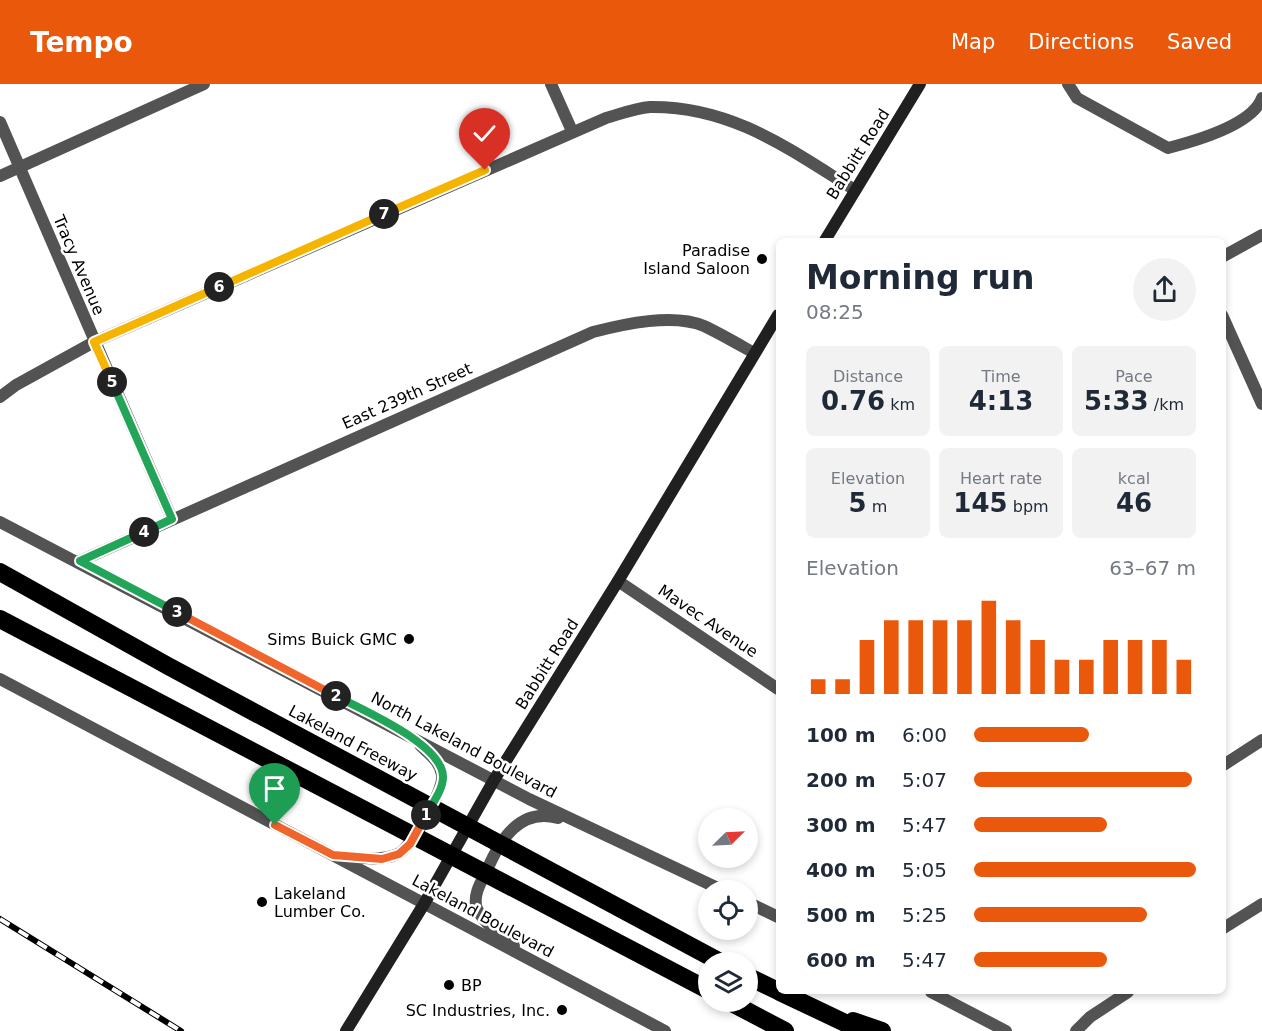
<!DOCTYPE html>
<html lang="en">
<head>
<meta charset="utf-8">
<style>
	body { margin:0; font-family:"DejaVu Sans",sans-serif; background:#f2f2f3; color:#1f2937; height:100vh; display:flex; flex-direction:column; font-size:22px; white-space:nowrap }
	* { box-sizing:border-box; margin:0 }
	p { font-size:20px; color:#747a83 }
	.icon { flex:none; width:33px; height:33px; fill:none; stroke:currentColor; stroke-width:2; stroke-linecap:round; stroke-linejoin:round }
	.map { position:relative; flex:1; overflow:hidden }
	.side { position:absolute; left:776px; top:154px; width:450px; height:756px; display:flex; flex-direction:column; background:#fff; border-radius:9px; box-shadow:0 3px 9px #0003 }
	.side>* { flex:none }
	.needle { width:39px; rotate:66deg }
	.controls { position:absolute; left:698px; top:724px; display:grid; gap:12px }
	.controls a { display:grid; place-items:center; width:60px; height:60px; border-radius:50%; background:#fff; box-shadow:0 3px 9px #0003; font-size:30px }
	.pin { position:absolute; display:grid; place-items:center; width:51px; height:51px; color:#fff; margin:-62px -26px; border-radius:50% 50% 50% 0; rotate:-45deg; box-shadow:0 0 6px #0007 }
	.pin .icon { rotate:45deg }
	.km { position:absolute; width:30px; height:30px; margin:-15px; border-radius:50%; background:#222; color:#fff; font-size:16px; line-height:30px; text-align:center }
	.round { display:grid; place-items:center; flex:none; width:63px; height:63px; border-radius:32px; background:#f2f2f3 }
	.overview { display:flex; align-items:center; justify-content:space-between; height:102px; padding:0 30px }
	h1 { font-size:33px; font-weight:700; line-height:45px }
	.figures { display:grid; grid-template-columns:repeat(3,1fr); gap:9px; height:102px; padding:6px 30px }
	.figures div { display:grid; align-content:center; border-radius:9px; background:#f2f2f3; text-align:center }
	.figures b { font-size:26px; font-weight:700 }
	.figures small { font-size:16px; font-weight:400 }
	.figures p { font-size:16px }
	.chart { height:168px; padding:12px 30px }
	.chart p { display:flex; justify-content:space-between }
	.chart svg { width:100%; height:108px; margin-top:6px; stroke:#ea580c; stroke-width:6 }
	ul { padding:0 30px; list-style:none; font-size:20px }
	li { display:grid; grid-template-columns:96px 72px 1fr; align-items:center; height:45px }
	li i { height:15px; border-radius:8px; background:#ea580c }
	header { display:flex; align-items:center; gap:36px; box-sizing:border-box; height:84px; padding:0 30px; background:#ea580c; color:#fff }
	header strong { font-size:28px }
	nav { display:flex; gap:33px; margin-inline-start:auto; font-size:21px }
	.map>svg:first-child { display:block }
</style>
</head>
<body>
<header>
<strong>Tempo</strong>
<nav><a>Map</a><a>Directions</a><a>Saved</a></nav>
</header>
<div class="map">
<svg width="1262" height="947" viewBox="0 0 1262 947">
	<rect width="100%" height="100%" fill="#fff"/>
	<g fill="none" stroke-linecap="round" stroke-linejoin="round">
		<g stroke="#535353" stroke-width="12">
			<path d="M551 0 572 47"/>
			<path d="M1068 0 1077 14 1168 64C1195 57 1252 41 1262 14"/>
			<path d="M0 38 172 435"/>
			<path d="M0 92 204 0"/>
			<path d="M1222 173 1262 151"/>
			<path d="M1222 231 1262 320"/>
			<path d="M0 313 16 301 94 258 606 34C620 30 636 24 650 23 732 22 789 65 855 106"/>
			<path d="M80 477 593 248C624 240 673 229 704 242 721 250 738 260 754 269"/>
			<path d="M618 497 778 605"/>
			<path d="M1222 682 1262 656"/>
			<path d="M1222 845 1262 820"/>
			<path d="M1076 947 1090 933 1128 908"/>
		</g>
		<g stroke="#535353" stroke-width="12">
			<path d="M0 438 529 715 724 807"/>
			<path d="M0 595 665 947"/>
			<path d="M337 772C356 773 380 778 398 770 411 764 445 705 442 691 440 677 429 670 420 661"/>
			<path d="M747 818 778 833"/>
			<path d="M514 861C502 851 479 837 476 821 474 808 482 797 487 786 500 756 520 723 558 734"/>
			<path d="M931 908 1006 947"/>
		</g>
		<g stroke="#202020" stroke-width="12">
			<path d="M824 158 920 0"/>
			<path d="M346 947 424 820 494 696 618 497 778 231"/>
		</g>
		<g stroke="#000" stroke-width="18">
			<path d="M0 488 168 582 722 879"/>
			<path d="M0 535 708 906"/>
			<path d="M747 892 778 907"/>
			<path d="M780 908 862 947"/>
			<path d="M730 918 785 947"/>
			<path d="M853 937 882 947"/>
		</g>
		<g stroke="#000" stroke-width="6">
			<path id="rail" d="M0 835 181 947"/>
		</g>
		<use href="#rail" stroke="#fff" stroke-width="4" stroke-dasharray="11" stroke-linecap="butt"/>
	</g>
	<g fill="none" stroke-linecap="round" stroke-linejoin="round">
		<g stroke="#fff" stroke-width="12">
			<path id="split-1" d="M275 741 333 771 382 775 399 770 410 760 426 731"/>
		</g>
		<g stroke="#fff" stroke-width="12">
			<path id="split-2" d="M336 612C362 626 443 660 443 693 443 706 432 720 426 731"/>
		</g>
		<g stroke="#fff" stroke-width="12">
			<path id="split-3" d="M177 528 336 612"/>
		</g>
		<g stroke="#fff" stroke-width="12">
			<path id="split-4" d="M144 448 80 477 177 528"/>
		</g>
		<g stroke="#fff" stroke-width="12">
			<path id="split-5" d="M112 298 172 435 144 448"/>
		</g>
		<g stroke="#fff" stroke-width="12">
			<path id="split-6" d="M112 298 94 258 219 203"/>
		</g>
		<g stroke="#fff" stroke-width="12">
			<path id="split-7" d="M219 203 384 130"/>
		</g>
		<g stroke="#fff" stroke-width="12">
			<path id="split-8" d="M384 130 485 86"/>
		</g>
		<use href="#split-1" stroke="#f0652b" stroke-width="8"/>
		<use href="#split-2" stroke="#22a559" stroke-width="8"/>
		<use href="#split-3" stroke="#f0652b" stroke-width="8"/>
		<use href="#split-4" stroke="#22a559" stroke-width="8"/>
		<use href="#split-5" stroke="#22a559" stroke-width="8"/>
		<use href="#split-6" stroke="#f5b400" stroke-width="8"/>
		<use href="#split-7" stroke="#f5b400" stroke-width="8"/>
		<use href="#split-8" stroke="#f5b400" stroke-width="8"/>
	</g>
	<g fill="#000" stroke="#fff" stroke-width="2">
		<circle cx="762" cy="175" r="6"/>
		<circle cx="409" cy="555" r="6"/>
		<circle cx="262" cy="818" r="6"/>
		<circle cx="449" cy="901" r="6"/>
		<circle cx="562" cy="926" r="6"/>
	</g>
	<g text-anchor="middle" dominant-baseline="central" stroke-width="5" stroke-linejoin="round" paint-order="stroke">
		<g font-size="16" fill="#000" stroke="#fff">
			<text transform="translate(858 70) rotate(-58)">Babbitt Road</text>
			<text transform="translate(79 181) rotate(67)">Tracy Avenue</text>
			<text transform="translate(407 312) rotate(-24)">East 239th Street</text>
			<text transform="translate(708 537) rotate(34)">Mavec Avenue</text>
			<text transform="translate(547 580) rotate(-58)">Babbitt Road</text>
			<text transform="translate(353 659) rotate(28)">Lakeland Freeway</text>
			<text transform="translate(464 661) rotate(28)">North Lakeland Boulevard</text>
			<text transform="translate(483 832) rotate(28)">Lakeland Boulevard</text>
		</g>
		<g font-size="16" fill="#000" stroke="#fff" text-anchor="end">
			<text x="750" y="166">Paradise<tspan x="750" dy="18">Island Saloon</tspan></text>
			<text x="397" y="555">Sims Buick GMC</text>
			<text x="274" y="809" text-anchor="start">Lakeland<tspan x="274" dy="18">Lumber Co.</tspan></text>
			<text x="461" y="901" text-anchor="start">BP</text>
			<text x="550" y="926">SC Industries, Inc.</text>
		</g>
	</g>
</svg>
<div class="controls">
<a><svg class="needle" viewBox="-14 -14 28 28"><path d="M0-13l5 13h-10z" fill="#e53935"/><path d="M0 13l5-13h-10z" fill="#747a83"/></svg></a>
<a><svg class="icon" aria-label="locate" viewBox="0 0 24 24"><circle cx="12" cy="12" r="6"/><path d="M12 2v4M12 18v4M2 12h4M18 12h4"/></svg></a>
<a><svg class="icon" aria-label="layers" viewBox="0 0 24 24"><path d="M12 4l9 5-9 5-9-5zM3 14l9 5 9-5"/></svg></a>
</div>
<div class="pin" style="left:275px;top:741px;background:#1e9e55"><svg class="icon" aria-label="arrive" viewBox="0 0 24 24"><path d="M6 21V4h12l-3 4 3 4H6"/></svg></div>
<div class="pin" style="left:485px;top:86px;background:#d93025"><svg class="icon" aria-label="check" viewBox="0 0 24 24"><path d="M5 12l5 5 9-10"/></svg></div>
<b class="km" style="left:426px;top:731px">1</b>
<b class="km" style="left:336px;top:612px">2</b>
<b class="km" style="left:177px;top:528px">3</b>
<b class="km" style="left:144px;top:448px">4</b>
<b class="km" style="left:112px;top:298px">5</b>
<b class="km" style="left:219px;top:203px">6</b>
<b class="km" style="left:384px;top:130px">7</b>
<section class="side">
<div class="overview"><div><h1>Morning run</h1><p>08:25</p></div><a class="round"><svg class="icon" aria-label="share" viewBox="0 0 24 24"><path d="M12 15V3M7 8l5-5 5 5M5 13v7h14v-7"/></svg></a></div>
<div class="figures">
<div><p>Distance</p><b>0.76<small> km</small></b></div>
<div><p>Time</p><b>4:13</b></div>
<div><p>Pace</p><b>5:33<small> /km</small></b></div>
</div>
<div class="figures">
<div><p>Elevation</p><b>5<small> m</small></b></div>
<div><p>Heart rate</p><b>145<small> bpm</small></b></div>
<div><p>kcal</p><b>46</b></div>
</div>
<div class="chart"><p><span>Elevation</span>63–67 m</p>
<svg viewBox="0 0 160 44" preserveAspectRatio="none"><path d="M5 44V38M15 44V38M25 44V22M35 44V14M45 44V14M55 44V14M65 44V14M75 44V6M85 44V14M95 44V22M105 44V30M115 44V30M125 44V22M135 44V22M145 44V22M155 44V30"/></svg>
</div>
<ul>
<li><b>100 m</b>6:00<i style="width:52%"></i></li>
<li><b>200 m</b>5:07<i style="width:98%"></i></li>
<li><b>300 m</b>5:47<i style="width:60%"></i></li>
<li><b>400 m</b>5:05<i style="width:100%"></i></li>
<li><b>500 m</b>5:25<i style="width:78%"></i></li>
<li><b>600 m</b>5:47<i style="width:60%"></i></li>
</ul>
</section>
</div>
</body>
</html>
